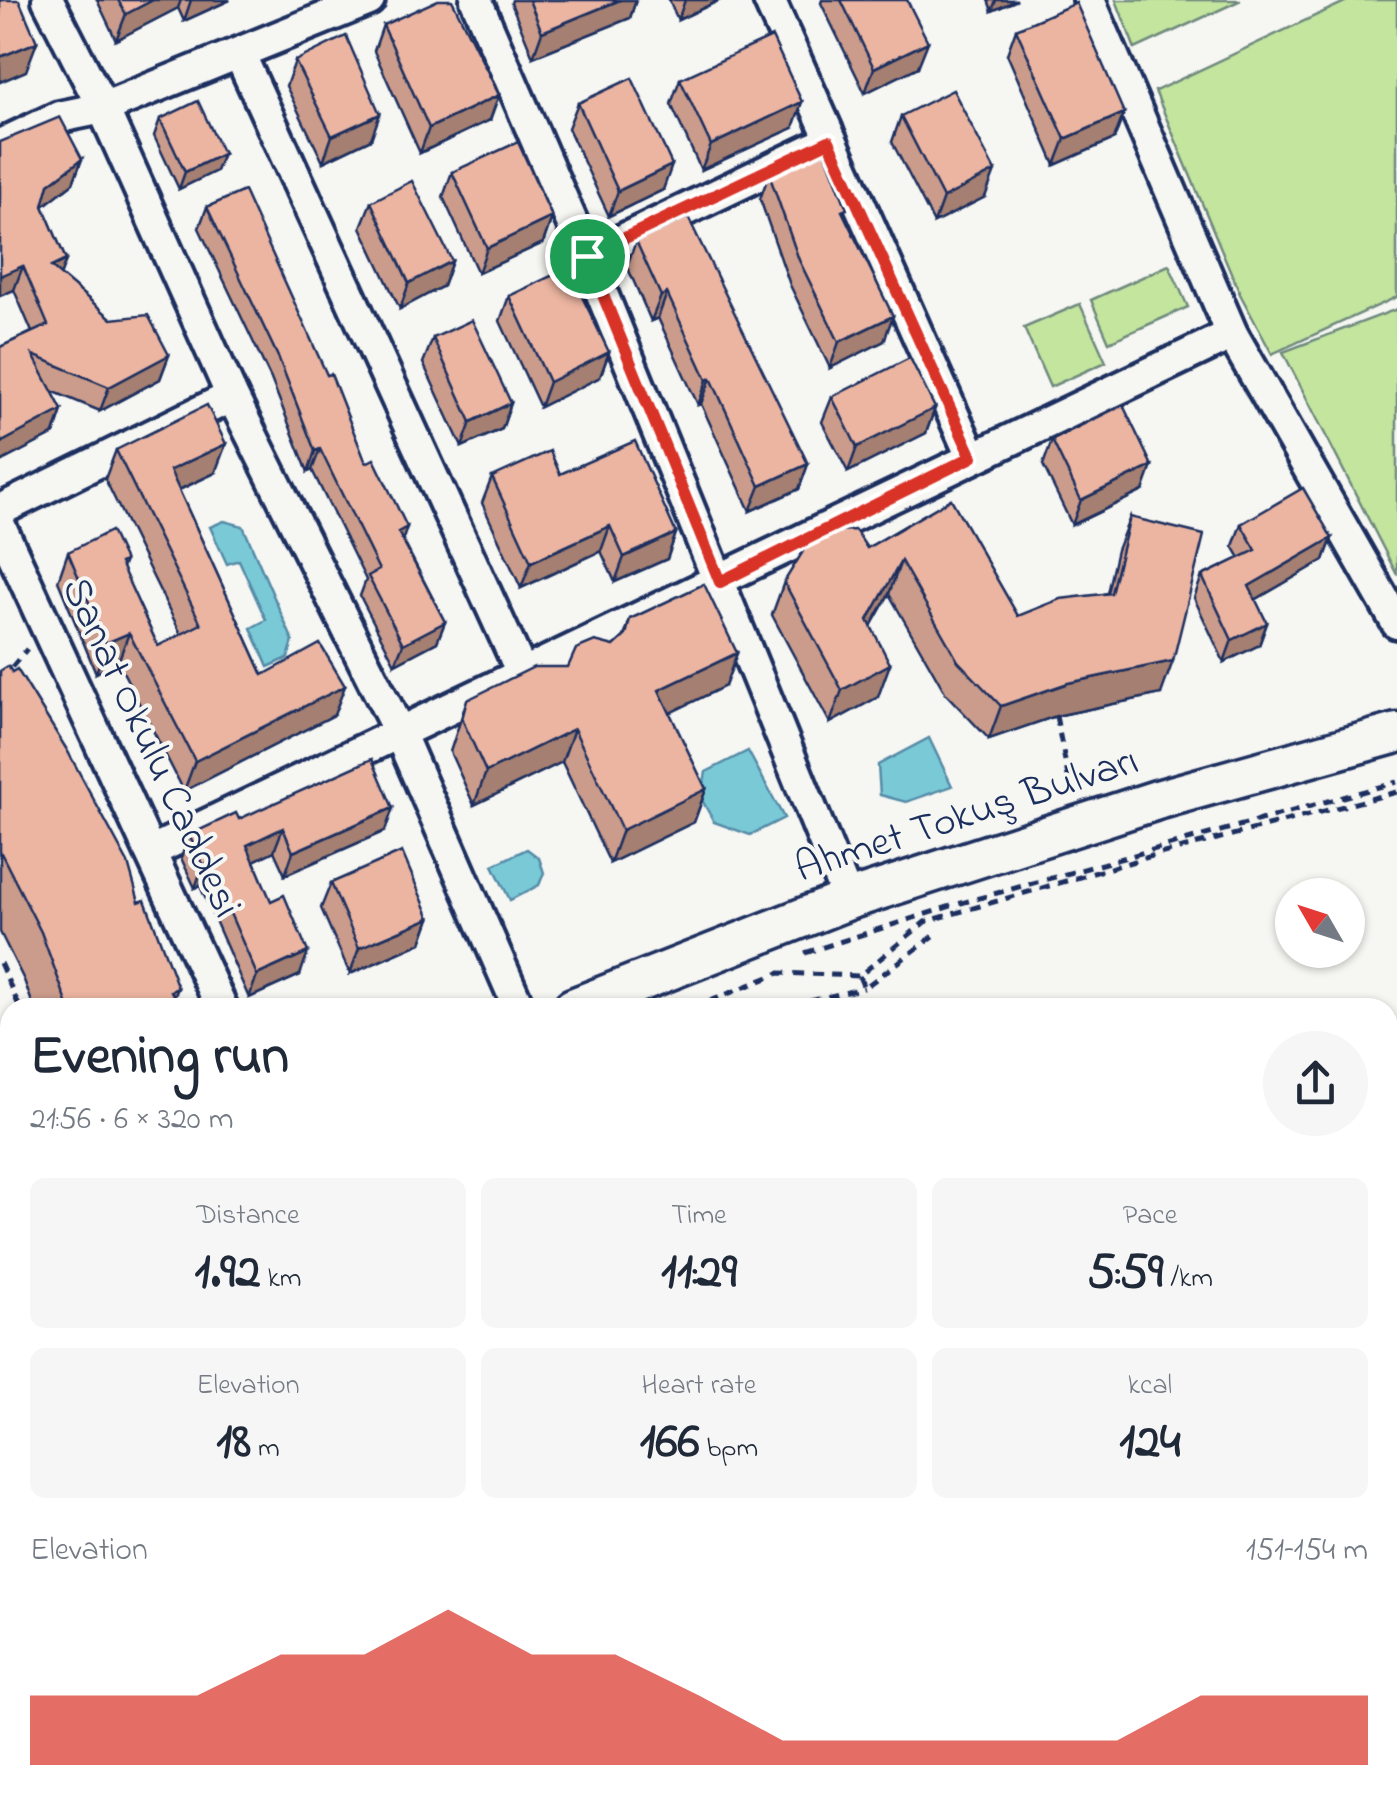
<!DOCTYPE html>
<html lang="en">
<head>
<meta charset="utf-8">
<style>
	body { margin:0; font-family:"Indie Flower",sans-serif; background:#f6f6f7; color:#1f2937; height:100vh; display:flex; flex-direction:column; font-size:38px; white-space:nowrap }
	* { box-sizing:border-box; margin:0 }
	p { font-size:32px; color:#747a83 }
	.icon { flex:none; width:55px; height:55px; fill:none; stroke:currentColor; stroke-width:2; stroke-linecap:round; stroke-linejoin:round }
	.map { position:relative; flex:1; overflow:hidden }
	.sheet { position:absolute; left:0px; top:998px; width:1398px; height:812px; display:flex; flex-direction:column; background:#fff; border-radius:30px 30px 0 0; box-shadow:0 2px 8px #0004 }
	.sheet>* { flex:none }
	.needle { width:65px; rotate:309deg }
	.fabs { position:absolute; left:1275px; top:878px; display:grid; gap:20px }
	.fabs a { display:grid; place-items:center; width:90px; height:90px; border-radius:50%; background:#fff; box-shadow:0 2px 8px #0004; font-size:50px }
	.pin { position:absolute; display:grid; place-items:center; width:85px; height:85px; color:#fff; margin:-42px; border:5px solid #fff; border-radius:50%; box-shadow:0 2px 10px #0007 }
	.round { display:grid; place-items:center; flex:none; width:105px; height:105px; border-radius:52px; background:#f6f6f7 }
	.headline { display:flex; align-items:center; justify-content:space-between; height:170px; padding:0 30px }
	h1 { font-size:55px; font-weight:800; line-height:75px }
	.metrics { display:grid; grid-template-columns:repeat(3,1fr); gap:15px; height:170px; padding:10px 30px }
	.metrics div { display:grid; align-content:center; border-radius:15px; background:#f6f6f7; text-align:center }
	.metrics b { font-size:50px; font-weight:800 }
	.metrics small { font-size:28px; font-weight:400 }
	.metrics p { font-size:28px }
	.chart { height:280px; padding:20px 30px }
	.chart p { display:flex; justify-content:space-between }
	.chart svg { width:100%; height:180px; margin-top:10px; fill:#d93025; opacity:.7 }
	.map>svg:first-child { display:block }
</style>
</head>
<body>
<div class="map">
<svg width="1397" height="1808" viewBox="0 0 1397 1808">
	<rect width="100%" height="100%" fill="#f6f6f2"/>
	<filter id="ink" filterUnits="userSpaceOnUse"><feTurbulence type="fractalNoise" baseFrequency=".01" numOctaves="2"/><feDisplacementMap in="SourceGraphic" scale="20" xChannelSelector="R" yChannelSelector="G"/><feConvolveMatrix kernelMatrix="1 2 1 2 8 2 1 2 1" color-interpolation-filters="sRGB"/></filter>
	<g filter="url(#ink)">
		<g fill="#c3e59e" stroke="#6f8a7e" stroke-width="2.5">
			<path d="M1116 0H1241L1135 49Z"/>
			<path d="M1349 0H1397V297L1272 354 1240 294 1155 91Z"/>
			<path d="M1169 265 1188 307 1109 342 1091 300Z"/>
			<path d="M1080 304 1106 362 1050 387 1024 328Z"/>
			<path d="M1397 309V575L1283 352Z"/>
			<path d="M10 1293V1371L0 1375V1297Z"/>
		</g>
		<g fill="#7ac9d7" stroke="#548ba7" stroke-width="2.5">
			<path d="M224 521 243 526 293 641 288 658 268 667 251 628 266 620 239 560 227 564 210 527Z"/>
			<path d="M929 738 952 786 906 802 880 795 878 765Z"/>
			<path d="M748 751 784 818 750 835 714 822 701 798 706 772Z"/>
			<path d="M527 849 539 858 544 873 539 885 510 900 493 865Z"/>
			<path d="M1397 1199V1808H0V1671L10 1667V1800H1388V1201Z"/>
		</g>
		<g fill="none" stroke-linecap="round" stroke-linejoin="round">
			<g stroke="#1b2f5e" stroke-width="38">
				<g id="minor">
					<path d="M48 0 103 108 232 396 399 732 519 1008"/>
					<path d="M476 0 587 257 848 900"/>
					<path d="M769 0 972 457"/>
					<path d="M1089 0 1232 334 1397 623"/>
					<path d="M240 55 522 673"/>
					<path d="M0 145 59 117 103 108 369 0"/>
					<path d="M587 257 829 141"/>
					<path d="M0 510 232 396"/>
					<path d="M0 526 222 1008"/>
					<path d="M152 851 1232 334"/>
				</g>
			</g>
			<g stroke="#1b2f5e" stroke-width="45">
				<g id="major">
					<path d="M573 1008 848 900 1157 800 1397 733"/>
					<path d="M0 1237 10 1232"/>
				</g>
			</g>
			<g stroke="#1b2f5e" stroke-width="5" stroke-dasharray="10 8" stroke-linecap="butt">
				<path d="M0 681 27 649"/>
				<path d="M1056 716 1072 796"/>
				<path d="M805 953 954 905 1397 782"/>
				<path d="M0 963 20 1008"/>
				<path d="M859 976 864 988 939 932"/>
				<path d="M810 1001 864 988"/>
				<path d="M693 1008 779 973 859 976 925 922 1152 856 1397 792"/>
				<path d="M0 1139 10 1135"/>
			</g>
			<use href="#minor" stroke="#f6f6f2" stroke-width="30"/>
			<use href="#major" stroke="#f6f6f2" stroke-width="38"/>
		</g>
		<g fill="#cb9c8b" stroke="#1b2f5e" stroke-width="2.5">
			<path d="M97 0H230L184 21 178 8 116 40Z"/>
			<path d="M512 0H636L630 18 533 57 511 3Z"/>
			<path d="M669 0H720L678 20Z"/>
			<path d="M822 0H907L918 67 865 93 821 3Z"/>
			<path d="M988 0H1017L992 11Z"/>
			<path d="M383 25 490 120 420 153 374 51Z"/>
			<path d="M1016 29 1124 113 1114 139 1055 165 1007 54Z"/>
			<path d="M295 61 371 139 323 162 286 86Z"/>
			<path d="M680 79 793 128 701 170 671 104Z"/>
			<path d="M578 103 663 190 609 216 568 128Z"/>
			<path d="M901 116 985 197 934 223 892 142Z"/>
			<path d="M160 119 216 171 179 189 154 136Z"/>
			<path d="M0 142 82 159 73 183 43 206 66 260 60 275 112 319 169 355 160 379 100 411 52 391 62 410 54 434 0 462V347L32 332 14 290Z"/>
			<path d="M452 172 552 217 543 243 478 273 443 197Z"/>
			<path d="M769 174 845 216 884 341 830 368 790 285 760 199Z"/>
			<path d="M371 202 452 261 443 286 400 309 361 227Z"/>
			<path d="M207 207 366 463 403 540 445 622 437 642 395 664 360 596 366 580 312 470 308 472 271 379 199 228Z"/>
			<path d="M636 241 808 464 799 489 750 511 701 404 698 405 658 318 651 321 627 266Z"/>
			<path d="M509 296 609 352 600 377 540 407 500 321Z"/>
			<path d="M433 338 511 403 502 429 462 447 423 363Z"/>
			<path d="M832 397 935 408 926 433 848 472 822 422Z"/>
			<path d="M1052 440 1143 491 1072 525 1043 465Z"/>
			<path d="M116 450 215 473 179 490 263 675 334 715 184 791 118 662 96 673 58 581 68 552 125 561 122 568 158 646 181 634 105 479Z"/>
			<path d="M560 474 676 533 667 559 615 582 601 551 521 588 482 503 492 477Z"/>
			<path d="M951 499 1018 616 1107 593 1117 550 1130 517 1161 694 1056 716 989 739 946 694 889 594 871 626 878 697 830 723 772 615 784 582 867 548Z"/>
			<path d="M1241 524 1332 538 1324 560 1255 600 1267 623 1259 645 1224 662 1194 598 1202 576 1240 558 1233 546Z"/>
			<path d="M630 619 737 653 725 686 669 713 706 789 694 822 610 863 562 762 474 805 450 752 467 700 568 667 614 646 624 637Z"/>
			<path d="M0 671 170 1008H34L24 980 0 932Z"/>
			<path d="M239 819 385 831 285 875 274 851 254 861 300 975 249 998 200 886 195 888 181 858 189 835Z"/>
			<path d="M331 883 430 918 421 943 350 974 321 908Z"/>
		</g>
		<g fill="#a57f71" stroke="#1b2f5e" stroke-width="2.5">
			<path d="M153 0H181L178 8 116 40 126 14Z"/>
			<path d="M191 0H230L184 21Z"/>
			<path d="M620 0H636L630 18 533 57 542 32Z"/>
			<path d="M685 0H720L678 20Z"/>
			<path d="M996 0H1017L992 11Z"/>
			<path d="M37 42 26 71 0 82V57Z"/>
			<path d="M928 42 918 67 865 93 874 68Z"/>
			<path d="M499 95 490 120 420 153 429 128Z"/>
			<path d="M802 102 793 128 701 170 711 145Z"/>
			<path d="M1124 113 1114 139 1055 165 1065 139Z"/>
			<path d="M380 114 371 139 323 162 332 136Z"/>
			<path d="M223 154 216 171 179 189 185 172Z"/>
			<path d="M82 159 73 183 41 208 49 184Z"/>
			<path d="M672 165 663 190 609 216 618 191Z"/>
			<path d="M995 171 985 197 934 223 943 198Z"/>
			<path d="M552 217 543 243 478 273 487 248Z"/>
			<path d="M66 260 57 284 51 267Z"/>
			<path d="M452 261 443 286 400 309 409 283Z"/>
			<path d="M23 266 14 290 0 296V276Z"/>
			<path d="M667 293 658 318 651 321 661 296Z"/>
			<path d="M893 316 884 341 830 368 839 342Z"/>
			<path d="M609 352 600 377 540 407 549 382Z"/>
			<path d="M169 355 160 379 100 411 109 387Z"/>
			<path d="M711 378 701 404 698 405 707 380Z"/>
			<path d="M511 403 502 429 462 447 471 422Z"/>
			<path d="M935 408 926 433 848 472 857 447Z"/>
			<path d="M62 410 54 434 0 462V447L2 442Z"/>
			<path d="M226 444 215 473 159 499 170 470Z"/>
			<path d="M320 449 312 470 308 472 315 451Z"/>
			<path d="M808 464 799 489 750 511 760 486Z"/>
			<path d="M1152 466 1143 491 1072 525 1081 500Z"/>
			<path d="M610 526 601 551 521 588 531 562Z"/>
			<path d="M407 527 400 548 398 532Z"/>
			<path d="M676 533 667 559 615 582 624 557Z"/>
			<path d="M1332 538 1324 560 1241 608 1249 586Z"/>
			<path d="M901 561 889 594 856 653 868 620Z"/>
			<path d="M445 622 437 642 395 664 403 644Z"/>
			<path d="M1267 623 1259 645 1224 662 1232 640Z"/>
			<path d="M129 633 118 662 96 673 106 643Z"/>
			<path d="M737 653 725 686 647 724 659 690Z"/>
			<path d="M1173 661 1161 694 1056 716 989 739 1001 706 1068 683Z"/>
			<path d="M890 664 878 697 830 723 842 690Z"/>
			<path d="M345 686 334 715 184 791 195 761Z"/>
			<path d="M574 729 562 762 474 805 486 772Z"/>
			<path d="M706 789 694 822 610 863 622 830Z"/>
			<path d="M393 808 385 831 285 875 293 852Z"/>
			<path d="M283 828 274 851 239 868 247 845Z"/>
			<path d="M208 863 200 886 195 888 203 865Z"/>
			<path d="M430 918 421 943 350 974 359 948Z"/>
			<path d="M308 952 300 975 249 998 257 975Z"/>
			<path d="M178 988 170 1008H146L171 991Z"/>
			<path d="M10 1502V1530L0 1534V1506Z"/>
		</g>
		<g fill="#ecb5a2" stroke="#1b2f5e" stroke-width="2.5">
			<path d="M0 0H19L37 42 0 57Z"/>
			<path d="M118 0H153L126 14Z"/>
			<path d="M438 0H452L499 95 429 128 383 25Z"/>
			<path d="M529 0H620L542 32Z"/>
			<path d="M841 0H907L928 42 874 68Z"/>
			<path d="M1076 3 1124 113 1065 139 1016 29Z"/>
			<path d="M346 36 380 114 332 136 295 61Z"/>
			<path d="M772 37 802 102 711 145 680 79Z"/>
			<path d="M632 78 672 165 618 191 578 103Z"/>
			<path d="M953 90 995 171 943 198 901 116Z"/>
			<path d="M198 101 223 154 185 172 160 119Z"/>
			<path d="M60 117 82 159 49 184 43 206 66 260 51 267 112 319 148 315 169 355 109 387 33 355 62 410 2 442 0 438V347L48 325 23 266 0 276V142Z"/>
			<path d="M518 142 552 217 487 248 452 172Z"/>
			<path d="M825 152 847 209 842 211 893 316 839 342 799 260 769 174Z"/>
			<path d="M412 181 452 261 409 283 371 202Z"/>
			<path d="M244 191 327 375 331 374 366 463 374 459 407 527 398 532 445 622 403 644 368 576 379 570 320 449 315 451 279 359 207 207Z"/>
			<path d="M688 217 808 464 760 486 711 378 707 380 667 293 661 296 636 241Z"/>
			<path d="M568 268 609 352 549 382 509 296Z"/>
			<path d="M472 320 511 403 471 422 433 338Z"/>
			<path d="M910 358 935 408 857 447 832 397Z"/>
			<path d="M207 405 226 444 170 470 263 675 320 644 345 686 195 761 129 633 106 643 68 552 111 531 125 561 120 563 158 646 201 624 116 450Z"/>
			<path d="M1123 405 1152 466 1081 500 1052 440Z"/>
			<path d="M635 441 676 533 624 557 610 526 531 562 492 477 550 451 560 474Z"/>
			<path d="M1303 488 1332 538 1249 586 1267 623 1232 640 1202 576 1256 550 1241 524Z"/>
			<path d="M951 499 1018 616 1060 599 1111 593 1130 517 1204 535 1173 661 1068 683 1001 706 958 661 901 561 868 620 890 664 842 690 784 582 815 532 855 530 867 548Z"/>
			<path d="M704 584 737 653 659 690 706 789 622 830 574 729 486 772 462 719 467 700 534 667H568L576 649 595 641 614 646 626 635 630 619Z"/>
			<path d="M8 666 12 672 17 669 67 750 128 863 139 902 145 900 178 988 171 991 174 997 146 1008H69L41 932 0 851V671Z"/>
			<path d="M372 759 393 808 293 852 283 828 247 845 271 901 284 895 308 952 257 975 208 863 203 865 189 835 236 813 239 819Z"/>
			<path d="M402 852 430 918 359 948 331 883Z"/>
			<path d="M10 1363V1502L0 1506V1367Z"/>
		</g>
	</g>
	<g fill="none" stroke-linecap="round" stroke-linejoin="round" filter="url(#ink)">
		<g stroke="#fff" stroke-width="20">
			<path id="route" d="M829 141 972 457 720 582 587 256Z"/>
		</g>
		<use href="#route" stroke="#d93025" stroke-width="12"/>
	</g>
	<g text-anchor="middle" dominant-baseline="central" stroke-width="8" stroke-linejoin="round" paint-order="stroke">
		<g font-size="42" fill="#1b2f5e" stroke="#f6f6f2">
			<text transform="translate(150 748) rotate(65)">Sanat Okulu Caddesi</text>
			<text transform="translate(967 816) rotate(-18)">Ahmet Tokuş Bulvarı</text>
		</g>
	</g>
</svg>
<div class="fabs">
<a><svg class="needle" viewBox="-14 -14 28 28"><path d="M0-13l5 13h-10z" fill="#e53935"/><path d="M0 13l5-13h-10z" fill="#747a83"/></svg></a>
</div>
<div class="pin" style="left:587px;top:256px;background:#1e9e55"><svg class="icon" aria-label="arrive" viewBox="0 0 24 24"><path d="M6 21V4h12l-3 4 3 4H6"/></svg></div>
<section class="sheet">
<div class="headline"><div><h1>Evening run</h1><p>21:56 · 6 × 320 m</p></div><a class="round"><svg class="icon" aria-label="share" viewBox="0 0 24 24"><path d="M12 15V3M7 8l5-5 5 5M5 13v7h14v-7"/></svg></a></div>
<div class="metrics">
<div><p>Distance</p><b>1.92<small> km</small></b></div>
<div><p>Time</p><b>11:29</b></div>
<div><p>Pace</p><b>5:59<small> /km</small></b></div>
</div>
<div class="metrics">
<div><p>Elevation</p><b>18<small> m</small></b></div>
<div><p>Heart rate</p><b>166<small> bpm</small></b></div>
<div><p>kcal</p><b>124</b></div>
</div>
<div class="chart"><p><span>Elevation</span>151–154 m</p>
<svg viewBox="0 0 160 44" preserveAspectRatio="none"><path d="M0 44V27L10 27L20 27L30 17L40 17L50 6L60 17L70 17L80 27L90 38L100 38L110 38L120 38L130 38L140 27L150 27L160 27V44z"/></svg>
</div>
</section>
</div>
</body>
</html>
